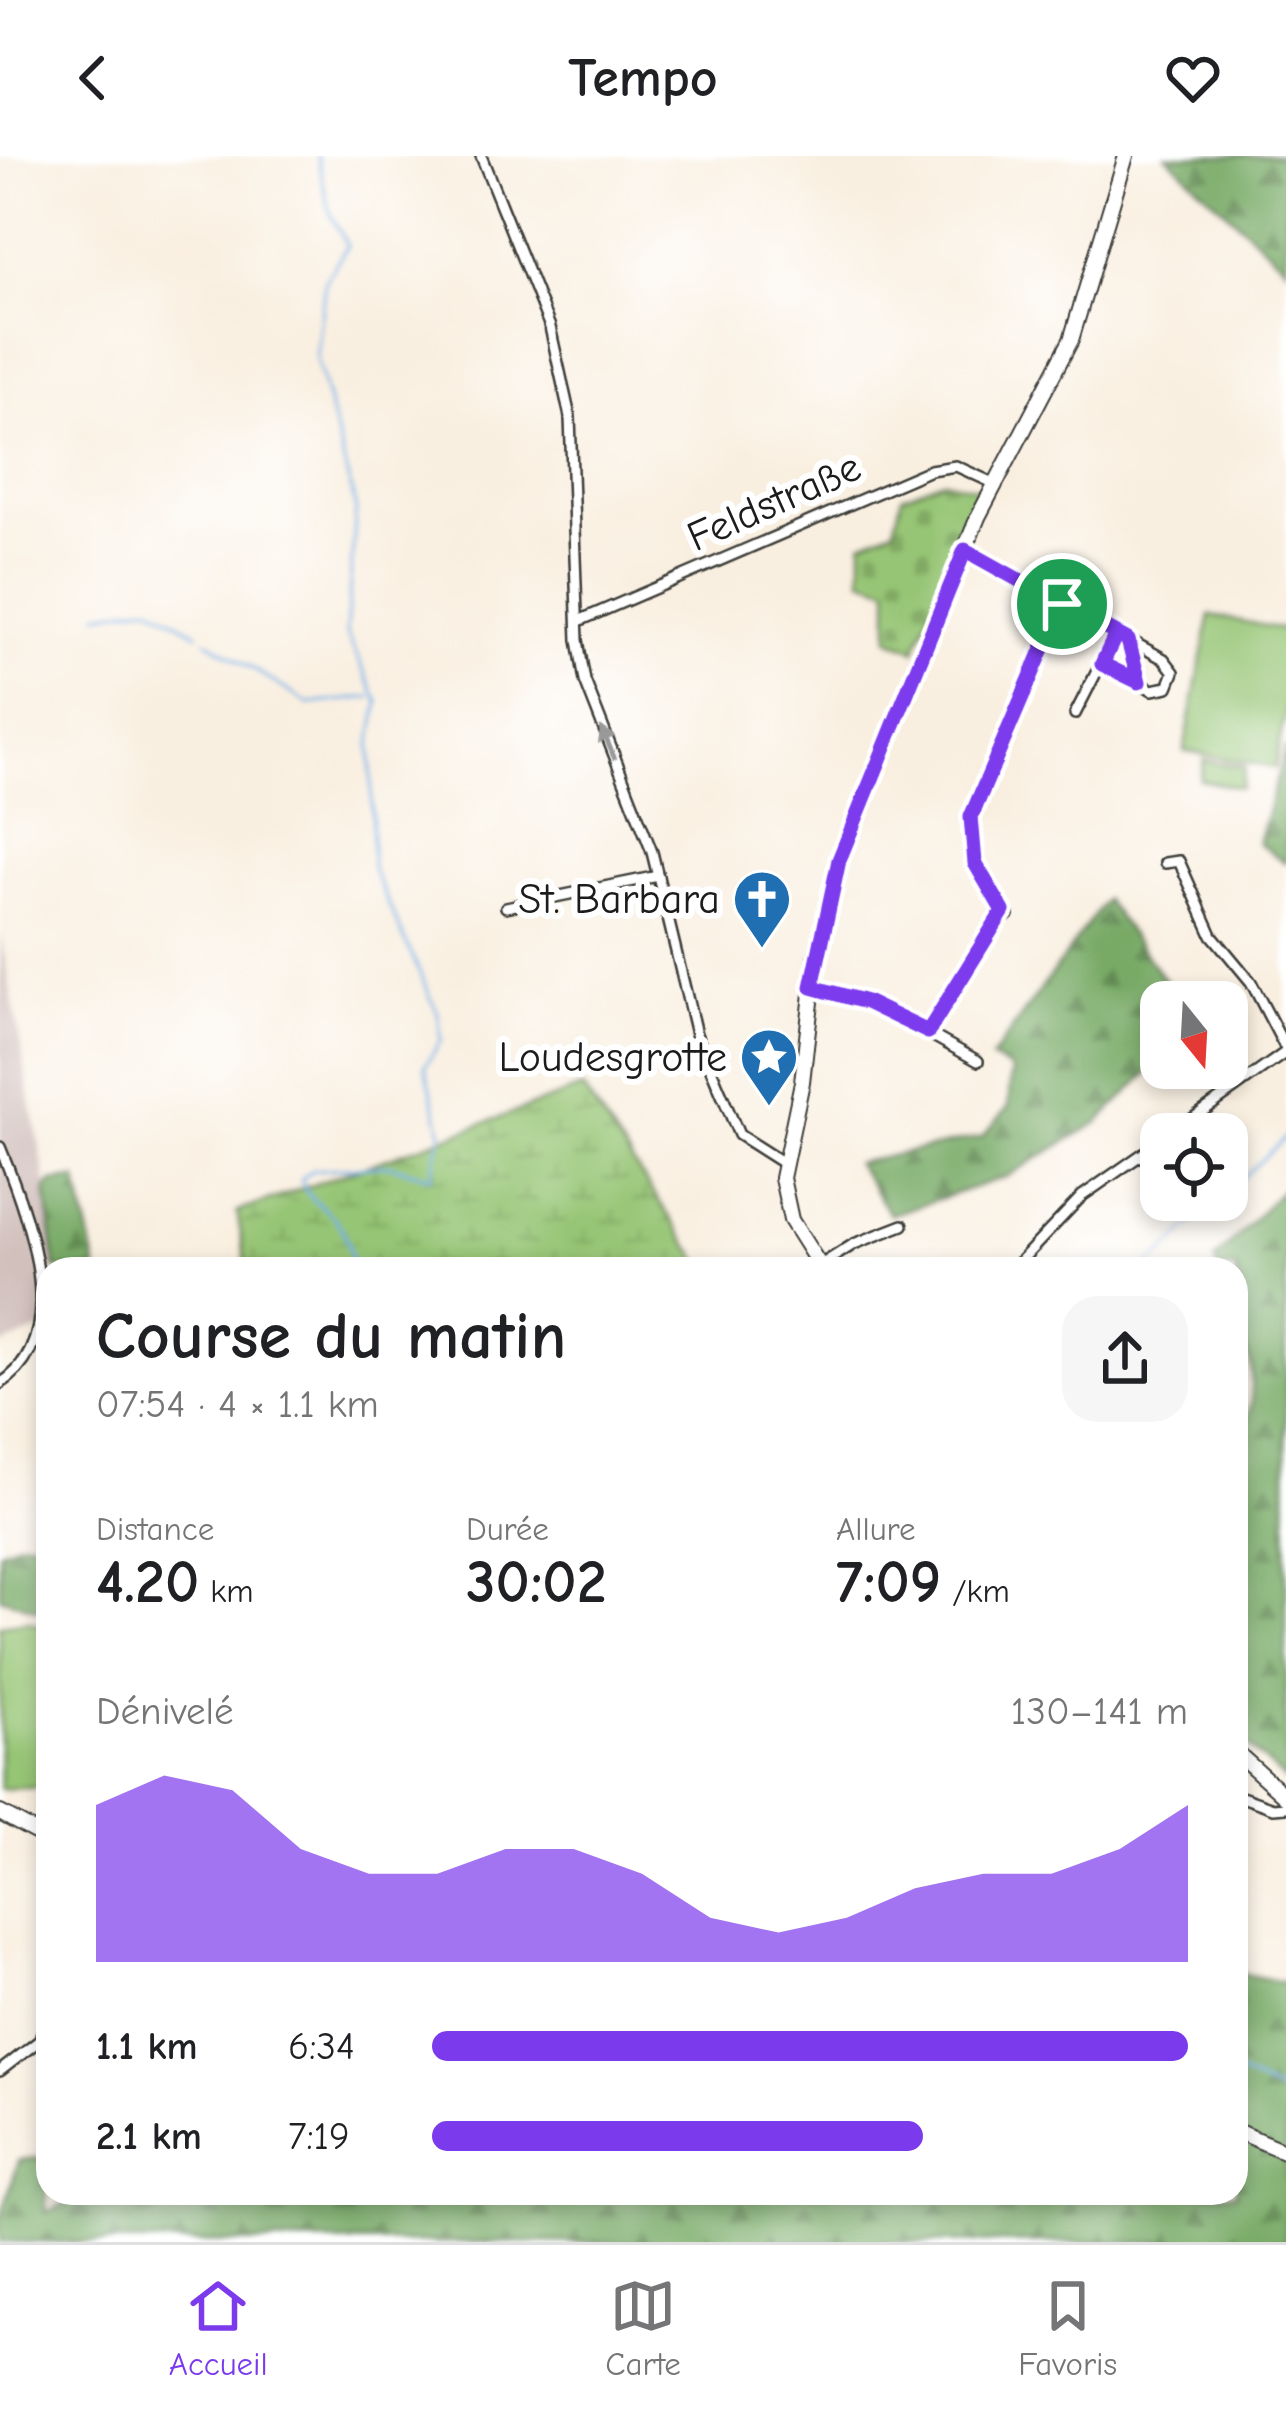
<!DOCTYPE html>
<html lang="fr">
<head>
<meta charset="utf-8">
<style>
	body { margin:0; font-family:"Comic Neue",sans-serif; background:#f6f6f6; color:#202124; height:100vh; display:flex; flex-direction:column; font-size:45px; white-space:nowrap }
	* { box-sizing:border-box; margin:0 }
	p { font-size:39px; color:#757577 }
	.icon { flex:none; width:66px; height:66px; fill:none; stroke:currentColor; stroke-width:2; stroke-linecap:round; stroke-linejoin:round }
	.map { position:relative; flex:1; overflow:hidden }
	.drawer { position:absolute; left:36px; top:1101px; width:1212px; height:948px; display:flex; flex-direction:column; background:#fff; border-radius:36px; box-shadow:0 6px 18px #0003 }
	.drawer>* { flex:none }
	.needle { width:78px; rotate:162deg }
	.buttons { position:absolute; left:1140px; top:825px; display:grid; gap:24px }
	.buttons a { display:grid; place-items:center; width:108px; height:108px; border-radius:24px; background:#fff; box-shadow:0 6px 18px #0003; font-size:60px }
	.pin { position:absolute; display:grid; place-items:center; width:102px; height:102px; color:#fff; margin:-51px; border:6px solid #fff; border-radius:50%; box-shadow:0 3px 12px #0007 }
	.round { display:grid; place-items:center; flex:none; width:126px; height:126px; border-radius:36px; background:#f6f6f6 }
	.overview { display:flex; align-items:center; justify-content:space-between; height:204px; padding:0 60px }
	h1 { font-size:66px; font-weight:700; line-height:90px }
	.metrics { display:grid; grid-template-columns:repeat(3,1fr); gap:18px; height:204px; padding:12px 60px }
	.metrics div { display:grid; align-content:center }
	.metrics b { font-size:60px; font-weight:700 }
	.metrics small { font-size:33px; font-weight:400 }
	.metrics p { font-size:33px }
	.chart { height:336px; padding:24px 60px }
	.chart p { display:flex; justify-content:space-between }
	.chart svg { width:100%; height:216px; margin-top:12px; fill:#7c3aed; opacity:.7 }
	ul { padding:0 60px; list-style:none; font-size:39px }
	li { display:grid; grid-template-columns:192px 144px 1fr; align-items:center; height:90px }
	li i { height:30px; border-radius:15px; background:#7c3aed }
	header { display:flex; justify-content:space-between; align-items:center; height:156px; padding:0 60px; background:#fff; font-size:54px; font-weight:700 }
	.dock { display:flex; justify-content:space-around; align-items:center; height:168px; border-top:3px solid #e0e0e0; background:#fff; font-size:33px; color:#757577 }
	.dock a { display:grid; justify-items:center; gap:6px }
	.dock .on { color:#7c3aed }
	.map>svg:first-child { display:block }
</style>
</head>
<body>
<header><svg class="icon" aria-label="back" viewBox="0 0 24 24"><path d="M15 5l-7 7 7 7"/></svg>Tempo<svg class="icon" aria-label="heart" viewBox="0 0 24 24"><path d="M12 20l-8-8c-3-5 5-10 8-4 3-6 11-1 8 4z"/></svg></header>
<div class="map">
<svg width="1286" height="2086" viewBox="0 0 1286 2086">
	<defs>
		<pattern id="forest-firs" width="22" height="20" patternUnits="userSpaceOnUse" patternTransform="scale(3)"><rect width="22" height="20" fill="#78aa66"/><path d="M5 1l3.5 6h-7zM16 11l3.5 6h-7z" fill="#628a53"/></pattern>
		<pattern id="wetland-marsh" width="20" height="14" patternUnits="userSpaceOnUse" patternTransform="scale(3)"><rect width="20" height="14" fill="#96c574"/><path d="M1 5h8M5 5V1M11 12h8M15 12V8" fill="none" stroke="#81a964"/></pattern>
		<pattern id="cemetery-stones" width="16" height="16" patternUnits="userSpaceOnUse" patternTransform="scale(3)"><rect width="16" height="16" fill="#96c574"/><path d="M2 7V4a2 2 0 0 1 4 0v3zM10 15v-3a2 2 0 0 1 4 0v3z" fill="#81a964"/></pattern>
	</defs>
	<rect width="100%" height="100%" fill="#fff"/>
	<filter id="ink" filterUnits="userSpaceOnUse"><feTurbulence type="fractalNoise" baseFrequency=".00833" numOctaves="2"/><feDisplacementMap in="SourceGraphic" scale="24" xChannelSelector="R" yChannelSelector="G"/><feConvolveMatrix kernelMatrix="1 2 1 2 8 2 1 2 1" color-interpolation-filters="sRGB"/></filter>
	<filter id="wash" filterUnits="userSpaceOnUse"><feTurbulence type="fractalNoise" baseFrequency=".004" numOctaves="4" result="noise"/><feDisplacementMap in="SourceGraphic" scale="48" xChannelSelector="R" yChannelSelector="G"/><feGaussianBlur stdDeviation="2.7" result="paint"/><feColorMatrix in="noise" values="0 0 0 0 0 0 0 0 0 0 0 0 0 0 0 0 0 1.4 0 .05"/><feComposite in="paint" operator="in"/></filter>
	<g filter="url(#wash)">
		<rect width="100%" height="100%" fill="#f9efe0"/>
		<path fill="#d1c0bc" d="M0 776 62 1113H48V1171L0 1190Z"/>
		<g fill="url(#forest-firs)" stroke="#4a6341" stroke-width="3">
			<path d="M1167 0H1286V111Z"/>
			<path d="M1286 591V707L1258 687Z"/>
			<path d="M1105 744 1181 846H1161V904L1099 966 1006 1021 890 1059 856 1007 982 981 1008 952 1011 913 991 903Z"/>
			<path d="M77 1023 97 1113H56L46 1033 52 1026Z"/>
			<path d="M1286 1029V1625L1236 1580V1315L1252 1245 1250 1205 1236 1162V1113H1218L1215 1104Z"/>
			<path d="M48 1384V1457L0 1441V1395L18 1386Z"/>
			<path d="M1236 1816 1286 1827V2086H0V2064L19 2004 48 2001 46 2056 93 2037H1236Z"/>
		</g>
		<path fill="url(#wetland-marsh)" stroke="#597048" stroke-width="3" d="M582 932 705 1113H247L237 1056Z"/>
		<path fill="url(#cemetery-stones)" stroke="#597048" stroke-width="3" d="M943 324 981 333 915 494 889 483V432L862 423V386L894 373 902 340Z"/>
		<g fill="#96c574" stroke="#597048" stroke-width="3">
			<path d="M1210 459 1286 474V553L1275 612 1184 595Z"/>
			<path d="M1204 604 1245 611 1241 632 1200 624Z"/>
			<path d="M28 1465 48 1472V1631L0 1633V1469Z"/>
		</g>
		<g fill="none" stroke-linecap="round" stroke-linejoin="round">
			<g stroke="#76b1e7" stroke-width="3">
				<path d="M317 0 330 56 347 90 325 124 316 202 356 353 346 477 379 546 371 588 372 712 438 857 441 884 425 910 442 976 431 1021 390 1009 312 1014 301 1023C311 1059 347 1046 352 1113"/>
				<path d="M99 458 150 449 198 478"/>
				<path d="M206 484 309 548 371 541"/>
				<path d="M1227 1036 1286 981"/>
				<path d="M1146 1113 1218 1044"/>
				<path d="M1236 1917 1286 1940"/>
			</g>
		</g>
	</g>
	<g filter="url(#ink)">
		<g fill="none" stroke-linecap="round" stroke-linejoin="round">
			<g stroke="#3d3c39" stroke-width="14">
				<g id="street">
					<path d="M481 0 550 171 570 261 578 484 585 525 652 696 696 878 739 979 783 1007"/>
					<path d="M966 394 1164 503 1174 516 1168 531 1152 534 1139 526 1128 484"/>
					<path d="M581 464 930 314 956 310 993 327"/>
					<path d="M1102 508 1139 526"/>
					<path d="M1075 558 1116 478"/>
					<path d="M1165 707 1179 705 1212 779 1251 826 1286 893"/>
					<path d="M506 751 658 720"/>
					<path d="M1008 759 975 707 971 661 1062 448"/>
					<path d="M813 831 888 855 978 905"/>
					<path d="M928 876 1003 755"/>
					<path d="M1171 978 1286 896"/>
					<path d="M819 1110 854 1088 903 1069"/>
					<path d="M1013 1113 1082 1040 1161 985"/>
					<path d="M0 1228C75 1182 27 1056 0 991"/>
					<path d="M1236 1639 1273 1652 1286 1651"/>
					<path d="M0 1915 40 1884 48 1854"/>
				</g>
			</g>
			<g stroke="#3d3c39" stroke-width="18">
				<g id="secondary">
					<path d="M822 1113 791 1064 782 1022 802 926 816 802 839 704 978 361 1071 184 1126 0"/>
					<path d="M1236 1596 1286 1641"/>
					<path d="M0 1657 48 1683"/>
					<path d="M1236 1975 1286 1996"/>
				</g>
			</g>
			<use href="#street" stroke="#fff" stroke-width="9"/>
			<use href="#secondary" stroke="#fff" stroke-width="14"/>
		</g>
		<defs><path id="oneway-solid" d="M-6-.8H1V-3.2L6.5 0L1 3.2V.8H-6Z" transform="scale(3)"/></defs>
		<use fill="#999" href="#oneway-solid" transform="translate(608 587) rotate(-113)"/>
	</g>
	<g fill="none" stroke-linecap="round" stroke-linejoin="round" filter="url(#ink)">
		<g stroke="#fff" stroke-width="24">
			<path id="route" d="M1062 448 971 661 975 707 1003 755 928 876 866 846 812 831 839 704 965 394 1116 478 1102 508 1139 526 1128 484 1062 448"/>
		</g>
		<use href="#route" stroke="#7c3aed" stroke-width="15"/>
	</g>
	<defs>
		<g id="church-pin" transform="scale(3)"><path d="M0 17L-7.5 6A9.5 9.5 0 1 1 7.5 6Z" fill="#1f6fb2" stroke="#fff"/><path d="M-1.2-6h2.4v3.5h3.3v2.4h-3.3V6h-2.4V-.1h-3.3v-2.4h3.3Z" fill="#fff"/></g>
		<g id="sight-pin" transform="scale(3)"><path d="M0 17L-7.5 6A9.5 9.5 0 1 1 7.5 6Z" fill="#1f6fb2" stroke="#fff"/><path d="M0-6L1.8-2.2L6-1.7L2.9 1.2L3.7 5.4L0 3.3L-3.7 5.4L-2.9 1.2L-6-1.7L-1.8-2.2Z" fill="#fff"/></g>
	</defs>
	<g fill-rule="evenodd">
		<use href="#church-pin" x="762" y="743"/>
		<use href="#sight-pin" x="769" y="901"/>
	</g>
	<g text-anchor="middle" dominant-baseline="central" stroke-width="12" stroke-linejoin="round" paint-order="stroke">
		<g font-size="42" fill="#1c1c1c" stroke="#fff">
			<text transform="translate(774 346) rotate(-24)">Feldstraße</text>
		</g>
		<g font-size="42" fill="#1c1c1c" stroke="#fff" text-anchor="end">
			<text x="720" y="743">St. Barbara</text>
			<text x="727" y="901">Loudesgrotte</text>
		</g>
	</g>
</svg>
<div class="buttons">
<a><svg class="needle" viewBox="-14 -14 28 28"><path d="M0-13l5 13h-10z" fill="#e53935"/><path d="M0 13l5-13h-10z" fill="#757577"/></svg></a>
<a><svg class="icon" aria-label="locate" viewBox="0 0 24 24"><circle cx="12" cy="12" r="6"/><path d="M12 2v4M12 18v4M2 12h4M18 12h4"/></svg></a>
</div>
<div class="pin" style="left:1062px;top:448px;background:#1e9e55"><svg class="icon" aria-label="arrive" viewBox="0 0 24 24"><path d="M6 21V4h12l-3 4 3 4H6"/></svg></div>
<section class="drawer">
<div class="overview"><div><h1>Course du matin</h1><p>07:54 · 4 × 1.1 km</p></div><a class="round"><svg class="icon" aria-label="share" viewBox="0 0 24 24"><path d="M12 15V3M7 8l5-5 5 5M5 13v7h14v-7"/></svg></a></div>
<div class="metrics">
<div><p>Distance</p><b>4.20<small> km</small></b></div>
<div><p>Durée</p><b>30:02</b></div>
<div><p>Allure</p><b>7:09<small> /km</small></b></div>
</div>
<div class="chart"><p><span>Dénivelé</span>130–141 m</p>
<svg viewBox="0 0 160 44" preserveAspectRatio="none"><path d="M0 44V12L10 6L20 9L30 21L40 26L50 26L60 21L70 21L80 26L90 35L100 38L110 35L120 29L130 26L140 26L150 21L160 12V44z"/></svg>
</div>
<ul>
<li><b>1.1 km</b>6:34<i style="width:100%"></i></li>
<li><b>2.1 km</b>7:19<i style="width:65%"></i></li>
</ul>
</section>
</div>
<nav class="dock">
<a class="on"><svg class="icon" aria-label="home" viewBox="0 0 24 24"><path d="M3 11l9-7 9 7M6 9v11h12V9"/></svg>Accueil</a>
<a><svg class="icon" aria-label="map" viewBox="0 0 24 24"><path d="M3 6l6-2 6 2 6-2v14l-6 2-6-2-6 2zM9 4v14M15 6v14"/></svg>Carte</a>
<a><svg class="icon" aria-label="saved" viewBox="0 0 24 24"><path d="M7 4h10v16l-5-4-5 4z"/></svg>Favoris</a>
</nav>
</body>
</html>
